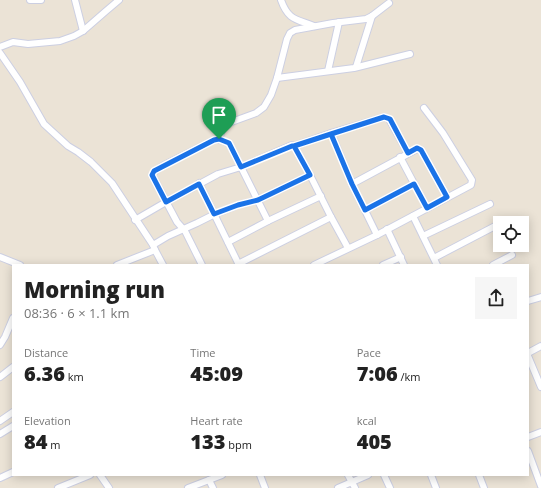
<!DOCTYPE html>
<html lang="en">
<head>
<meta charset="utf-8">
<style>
	body { margin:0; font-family:"Open Sans",sans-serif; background:#f6f6f6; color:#222; height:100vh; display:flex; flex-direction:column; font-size:15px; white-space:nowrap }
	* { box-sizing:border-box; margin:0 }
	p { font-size:13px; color:#767676 }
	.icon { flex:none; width:22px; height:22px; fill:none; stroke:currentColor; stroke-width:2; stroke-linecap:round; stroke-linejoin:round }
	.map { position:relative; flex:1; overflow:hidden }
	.details { position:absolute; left:12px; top:264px; width:517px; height:212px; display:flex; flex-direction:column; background:#fff; border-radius:0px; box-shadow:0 2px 10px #0003 }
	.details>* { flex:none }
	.tools { position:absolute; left:493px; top:216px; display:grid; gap:8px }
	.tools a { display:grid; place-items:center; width:36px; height:36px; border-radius:0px; background:#fff; box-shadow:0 2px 10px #0003; font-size:20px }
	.pin { position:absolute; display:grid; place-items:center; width:34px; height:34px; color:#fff; margin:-41px -17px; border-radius:50% 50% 50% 0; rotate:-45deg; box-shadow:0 0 4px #0007 }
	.pin .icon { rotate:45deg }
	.round { display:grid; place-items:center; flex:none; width:42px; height:42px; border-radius:0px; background:#f6f6f6 }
	.overview { display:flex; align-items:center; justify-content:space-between; height:68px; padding:0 12px }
	h1 { font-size:22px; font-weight:800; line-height:30px }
	.metrics { display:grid; grid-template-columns:repeat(3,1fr); gap:6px; height:68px; padding:4px 12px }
	.metrics div { display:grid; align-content:center }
	.metrics b { font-size:20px; font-weight:800 }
	.metrics small { font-size:11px; font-weight:400 }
	.metrics p { font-size:11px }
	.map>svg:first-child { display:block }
</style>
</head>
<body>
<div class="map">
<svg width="541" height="488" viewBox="0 0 541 488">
	<rect width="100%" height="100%" fill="#ebe3d6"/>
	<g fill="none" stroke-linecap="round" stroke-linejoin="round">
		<g stroke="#cccfe2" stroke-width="8">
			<g id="minor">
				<path d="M30 0H41"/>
				<path d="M75 0 83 31"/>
				<path d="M281 0C288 20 296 19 314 26"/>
				<path d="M0 47 13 42 28 44 60 41 74 36 83 31 106 11 119 0"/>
				<path d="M0 53 20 82 44 124 68 146 78 152 91 162 112 183 153 245 155 250 163 265"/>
				<path d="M356 67 372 16"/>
				<path d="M328 71 339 22"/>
				<path d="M277 78 354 68 410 54"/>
				<path d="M331 133 352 184 377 235"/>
				<path d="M219 139 222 130 226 124 256 113 264 107 271 95 277 78 287 39 290 33 295 30 333 23 366 19 372 16 389 3"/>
				<path d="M294 146 310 175 331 217 348 248"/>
				<path d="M400 157 427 208"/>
				<path d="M199 183 239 265"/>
				<path d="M352 184 417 149 421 150 447 197"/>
				<path d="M365 210 414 184"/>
				<path d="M413 216 437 265"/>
				<path d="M135 220 166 202 218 174 241 167 292 145 294 146 331 133 384 117 389 119 408 153"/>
				<path d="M387 229 404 265"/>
				<path d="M423 236 490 204"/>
				<path d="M228 242 268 221 321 196"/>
				<path d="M153 245 168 236 197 223 215 214 238 205 258 200 310 175"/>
				<path d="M0 257 20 265"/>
				<path d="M434 258 499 224"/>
				<path d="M238 264 331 217"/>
				<path d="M117 265 155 250"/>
				<path d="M202 265 185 231 177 222 152 175 155 171 164 165 214 140C220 139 224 141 229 143L268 221"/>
				<path d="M314 265 377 235 471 185 472 180 443 133 424 108"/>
				<path d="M383 265 401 257"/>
				<path d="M493 265 512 255"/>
				<path d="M528 301 541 297"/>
				<path d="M0 345 5 337 13 318"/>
				<path d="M528 353 541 346"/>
				<path d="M528 356 541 387"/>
				<path d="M0 377 13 367"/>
				<path d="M0 421 13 412"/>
				<path d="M0 434 13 426"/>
				<path d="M528 437 541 432"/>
				<path d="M528 451 541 486"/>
				<path d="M100 475 109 488"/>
				<path d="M260 475 265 488"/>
				<path d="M348 475 355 488"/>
				<path d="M384 475 390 488"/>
				<path d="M431 475 436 488"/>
				<path d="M479 475 484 488"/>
				<path d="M0 478 13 472"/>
				<path d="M209 480 213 488"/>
				<path d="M58 488 90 475"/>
				<path d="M188 488 222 475"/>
				<path d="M338 488 368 475"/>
			</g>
		</g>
		<use href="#minor" stroke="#fff" stroke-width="6"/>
	</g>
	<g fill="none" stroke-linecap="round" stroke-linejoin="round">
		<g stroke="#fff" stroke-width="8">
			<path id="route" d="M219 139 214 140 154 171 152 175 166 202 199 184 214 214 238 205 258 200 310 175 294 146 331 134 384 117 390 119 408 153 417 148 421 150 447 197 427 208 414 184 365 210 352 184 331 134 294 146H292L241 167 229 143 219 139"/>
		</g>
		<use href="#route" stroke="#1a73e8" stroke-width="5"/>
	</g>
</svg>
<div class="tools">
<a><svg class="icon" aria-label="locate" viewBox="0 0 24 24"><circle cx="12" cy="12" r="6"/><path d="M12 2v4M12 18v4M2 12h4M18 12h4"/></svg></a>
</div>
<div class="pin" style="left:219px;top:139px;background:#1e9e55"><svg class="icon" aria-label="arrive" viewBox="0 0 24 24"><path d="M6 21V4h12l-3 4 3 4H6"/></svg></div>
<section class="details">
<div class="overview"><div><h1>Morning run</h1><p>08:36 · 6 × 1.1 km</p></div><a class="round"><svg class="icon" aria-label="share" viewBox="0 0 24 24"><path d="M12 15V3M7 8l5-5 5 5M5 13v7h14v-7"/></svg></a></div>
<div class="metrics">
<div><p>Distance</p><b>6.36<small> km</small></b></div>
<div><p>Time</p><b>45:09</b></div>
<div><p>Pace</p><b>7:06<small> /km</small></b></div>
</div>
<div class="metrics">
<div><p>Elevation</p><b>84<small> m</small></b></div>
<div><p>Heart rate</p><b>133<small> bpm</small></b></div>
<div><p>kcal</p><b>405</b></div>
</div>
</section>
</div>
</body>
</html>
